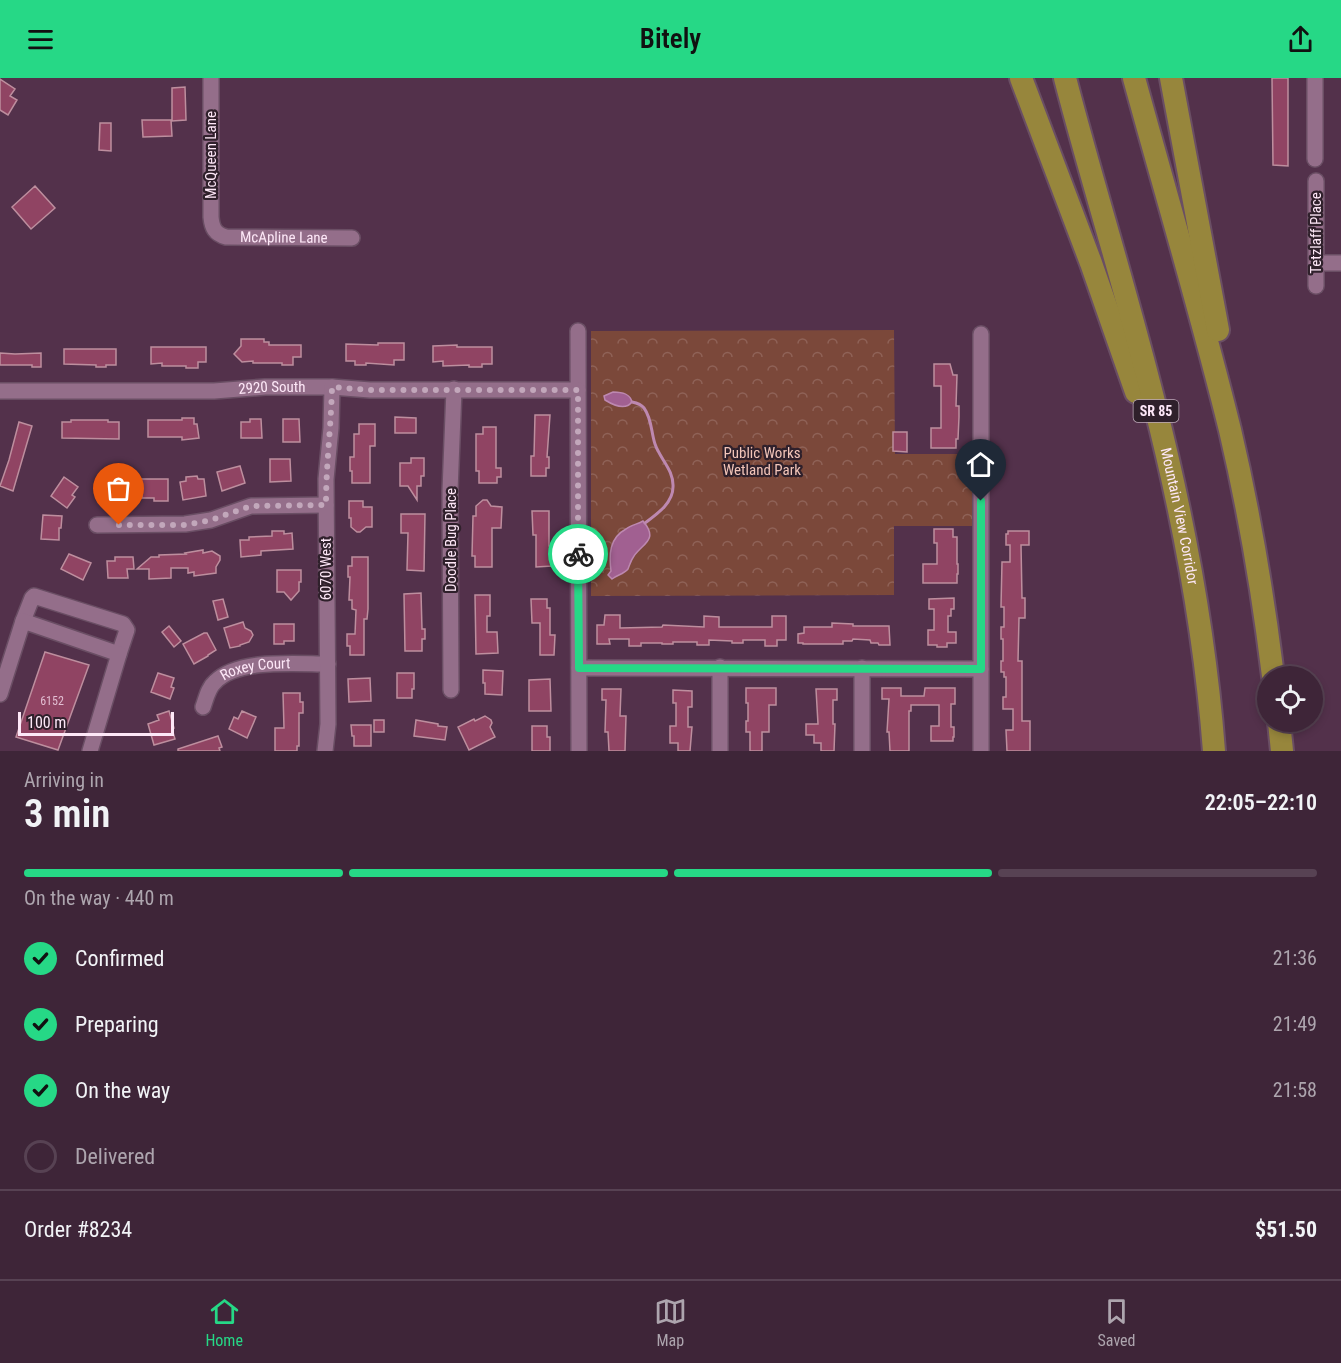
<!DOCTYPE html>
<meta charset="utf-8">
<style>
:root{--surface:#3e2538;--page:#452d40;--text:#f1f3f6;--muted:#ada5ae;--line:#574253;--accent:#26d886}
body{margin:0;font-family:"Roboto Condensed",sans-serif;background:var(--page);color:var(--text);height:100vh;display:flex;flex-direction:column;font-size:22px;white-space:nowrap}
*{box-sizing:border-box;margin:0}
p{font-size:20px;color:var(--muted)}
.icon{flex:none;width:33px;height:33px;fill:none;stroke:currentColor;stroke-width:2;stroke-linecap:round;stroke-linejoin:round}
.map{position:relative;height:673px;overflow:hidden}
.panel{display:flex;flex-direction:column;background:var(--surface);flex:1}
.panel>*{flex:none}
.fabs{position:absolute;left:1257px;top:588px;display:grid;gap:12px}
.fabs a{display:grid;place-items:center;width:66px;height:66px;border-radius:50%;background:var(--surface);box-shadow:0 3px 9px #0003,0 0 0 2px var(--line);font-size:30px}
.scale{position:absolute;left:18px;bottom:15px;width:156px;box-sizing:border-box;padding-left:6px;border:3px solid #fde7f7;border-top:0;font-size:16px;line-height:21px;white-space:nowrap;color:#fde7f7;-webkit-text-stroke:4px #2f202b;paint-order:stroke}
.pin{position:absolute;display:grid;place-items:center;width:51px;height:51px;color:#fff;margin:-62px -26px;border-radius:50% 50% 50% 0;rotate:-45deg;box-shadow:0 0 6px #0007}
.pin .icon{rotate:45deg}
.courier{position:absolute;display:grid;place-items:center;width:60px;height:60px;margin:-30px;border:4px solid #26d886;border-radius:50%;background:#fff;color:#222;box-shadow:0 2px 8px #0007}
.headline em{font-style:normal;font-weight:600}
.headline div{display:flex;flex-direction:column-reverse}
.headline{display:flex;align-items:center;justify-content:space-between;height:102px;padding:0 24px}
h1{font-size:39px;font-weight:600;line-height:45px}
.bar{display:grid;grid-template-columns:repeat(4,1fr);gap:9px 6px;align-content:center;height:72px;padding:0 24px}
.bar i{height:8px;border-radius:4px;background:var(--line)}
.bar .selected{background:var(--accent)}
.bar p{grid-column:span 4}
.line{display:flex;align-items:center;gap:15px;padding:0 24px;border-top:2px solid var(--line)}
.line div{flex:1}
ol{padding:0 24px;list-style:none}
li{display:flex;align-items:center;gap:18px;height:66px}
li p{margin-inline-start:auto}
li .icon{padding:6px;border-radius:50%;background:var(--accent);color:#111;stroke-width:4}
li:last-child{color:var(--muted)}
li i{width:33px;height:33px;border:3px solid var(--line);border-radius:50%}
header{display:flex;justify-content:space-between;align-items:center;height:78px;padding:0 24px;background:var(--accent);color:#111;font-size:27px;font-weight:600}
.menu{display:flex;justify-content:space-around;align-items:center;height:84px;border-top:2px solid var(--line);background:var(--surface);font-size:16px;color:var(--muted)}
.menu a{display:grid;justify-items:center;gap:3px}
.menu .selected{color:var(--accent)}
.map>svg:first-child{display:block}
</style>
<header><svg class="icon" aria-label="menu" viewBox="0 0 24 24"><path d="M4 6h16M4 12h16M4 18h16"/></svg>Bitely<svg class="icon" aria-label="share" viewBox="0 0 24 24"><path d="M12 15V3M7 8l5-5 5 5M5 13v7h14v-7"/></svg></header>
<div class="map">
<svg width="1341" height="673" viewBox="0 0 1341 673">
<defs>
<pattern id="park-crowns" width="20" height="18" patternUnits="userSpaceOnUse" patternTransform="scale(1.5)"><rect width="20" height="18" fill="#7b483a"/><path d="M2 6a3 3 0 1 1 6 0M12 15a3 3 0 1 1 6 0" fill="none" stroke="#8f6257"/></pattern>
</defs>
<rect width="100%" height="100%" fill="#53314b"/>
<path fill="url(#park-crowns)" d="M894 252 895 376H974V448H894V517L591 518V253Z"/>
<path fill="#a16091" stroke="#bd88b0" stroke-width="1.5" d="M613 314C621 314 630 315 632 324 625 333 613 327 605 322L604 318Z
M643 443C659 462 643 465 634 478 631 482 630 486 628 491 624 496 617 497 612 501L608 497 611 493C609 477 609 460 626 451 631 447 638 446 643 443Z"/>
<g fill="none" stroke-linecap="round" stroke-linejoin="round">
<path stroke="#bd88b0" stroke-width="3" d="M632 324C637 325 641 326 644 330 652 341 651 354 655 366 660 381 674 392 673 409 673 425 657 436 645 445"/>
</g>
<path fill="#904463" stroke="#bd8e9e" stroke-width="1.5" d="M1272 0H1288V88L1273 87Z
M0 1 15 11 10 18 17 22 8 37 0 32Z
M185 9 186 42 172 43V10Z
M142 42H171L172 58 143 59Z
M100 45H111V73L99 72Z
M35 108 55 130 31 151 12 129Z
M241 261H264V264H269V267H301V279H293V287H282V285H253V283L242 284 234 276 241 268Z
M378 265H404V282H394V287L366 285V287H355V283H346V266L378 267Z
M457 267V269H492V286H482V289H469V287L443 288V283L433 284V268Z
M151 269H206V284H198V290H186V288H162V285L151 286Z
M64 271H116V287H106V289H96V287L64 286Z
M0 275 15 276 41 275V289H32V287H0Z
M934 286H950L953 297H957L956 328H959V339L958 361H956V370H931V350H941V308H934Z
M535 337H550L547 379H549V390H546V398H531V378H534Z
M395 339 416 340V355H395Z
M182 340H194V346H197L199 360 182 362V359H148V342H182Z
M250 341H261L262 360H241V344H250Z
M283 341H299L300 364H283Z
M71 342H108V344H119V361L62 360V344H71Z
M19 344 32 348 13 413 0 408 9 382Z
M359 346H375V368H370V405H352V393H350V379H354V356H359Z
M483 349H496V390H501V399H497V405H479V393H476V356H483Z
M893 354H907V374L893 373Z
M411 380H424V398H421V408H417V422L408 408H400V385H411Z
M270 381H290L291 403 270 404Z
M240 388 245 405 222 413 217 394Z
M107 396H127V401H168V423H154V420H142V415H116V412H107Z
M197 398 198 401H204L206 418 183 422 180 404 186 403V399Z
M64 399 78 409 72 417 75 419 67 430 51 418Z
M483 422H487L491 428 502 429 501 450H492V489H475V478H472L473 438H476V428Z
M349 423H363V429H372V449H366L360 454H357L351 449V440H349Z
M532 433H549V468H552V488L536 489V457H533Z
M401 436H425L424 493 407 492 408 455H401Z
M43 437 62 438 61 450H59V462L41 461Z
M934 451H953V459H957V486H958V496H957V505H923V486H937V465H934Z
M272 453H284V456L292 455 293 471 261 473V477L241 479 240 462H249V459L272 458Z
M1008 453H1029V467H1021L1022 520H1025V540H1019L1018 583H1022V643H1030V673H1007L1006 652H1013V631H1003V619H1006V599H1004V594H1001V583H1003V561H1001V549H1004V529H1001L1002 484H1010V467H1006V456H1008Z
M203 472V475L212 473 220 478V482L216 489V495L194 498V494L188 495V490H171V500L149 501V491H137L151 479H159V477L186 476 185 475Z
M69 476 91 485 83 502 61 491Z
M115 479H133L134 491H127L128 500H108L107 483H115Z
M352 479H368V531L367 541H364V577H350V568H347V556H355L356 532 352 531V522H349L350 499H348V488H352Z
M277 492H301V504H299V513L291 522 284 514H277Z
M421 515 422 551H425V561H422V573H405L404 516Z
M475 517H490V538H487V554H497L498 575 476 576Z
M954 520V531H951V538H948V554H956V565H947V569H937V567H928V552H934V531H929V521Z
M223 521 228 539 218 542 213 523Z
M531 521H547V530H550V557H555L554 577H540V545H532Z
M605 537H620V550L662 549 663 547 704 549V538L719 539V549H772V538H786V562H777V568H765V562H743V565H732V563L709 562V567H697V564H673V566H662V565H641V568H629V561H609L610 566H597V547H604Z
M243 544 245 550 251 553 253 557 249 564 240 567V568L230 570 224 550Z
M832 545 853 546V548H889L890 567H879L878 565H871L870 562 853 561 852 563H843V566H803V565H798V556L804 555V549H832Z
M274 546H294V563H284V566H274Z
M169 548 181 563 174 569 162 554Z
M204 555H207L216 572 208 577V578L194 586 183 566Z
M45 574 89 587 58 672 16 659Z
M483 592 503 593 502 617 485 616V605H483Z
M158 595 174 600 171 609 174 610 170 621 151 614Z
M397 595H414V611H412V620H397Z
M370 600 371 623 349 624 348 601Z
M550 601 551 633H529V602Z
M746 610H776V627H769V654H762V673H750V654H746V643H748V625H746Z
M882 610H901V618H924L925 610H955V626H951V649H954V659H953V663H931V648H939V627H911V633H909V673H890L889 654H887L889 621H882Z
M602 611H621L620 638H626L625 673H609L608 654H605L606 622H602Z
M816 611H837V622H833V646H835L834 673H821V665H814V657H806V646H818Z
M673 612 692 613V629H688V649H692L690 673H678V665H670V648H676V625H673Z
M283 615H300V624H303V635H299V668H297V673H275V650H284Z
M169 633 174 650 172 651 175 661 154 667 148 646 159 642 157 637Z
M242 633 256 639 247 660 229 651 234 639 238 641Z
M485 638 491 642 492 645 490 649 495 659 469 672 458 649 474 641 475 643Z
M374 642H384V654H374Z
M416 642 438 646V648L447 649 445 662 414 658Z
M351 647H371V668H354V658H352Z
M532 648H547V659H550V673H532Z
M218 658 222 669 219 670 220 673H178V671Z"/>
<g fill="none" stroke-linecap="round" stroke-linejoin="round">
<defs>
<g id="minor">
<path id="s1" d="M211 0V139C212 150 215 156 226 159L352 160"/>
<path d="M1315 0V81"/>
<path d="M1316 103V208"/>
<path d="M1316 185H1341"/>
<path d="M578 253 579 673"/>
<path id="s2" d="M0 313H214L265 309H332L370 312H578"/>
<path d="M97 447 185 446 211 442 251 428 326 427"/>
<path d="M23 543 32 520 34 518 123 546 127 552 119 576"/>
<path d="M720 589V673"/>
<path d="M579 590 981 591"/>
<path d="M451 612 450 413 454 311"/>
<path d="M0 616 23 543 119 576 90 673"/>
<path id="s3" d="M203 629C206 621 208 610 215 604 238 580 297 586 328 586"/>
<path d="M325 673 328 646 326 401 331 350 332 309"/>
<path d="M862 673V590"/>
<path d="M981 673V256"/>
</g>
<g id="highway">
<path d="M1021 0 1091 185 1136 314"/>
<path id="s4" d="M1065 0C1093 108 1127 215 1154 324 1183 438 1205 555 1214 673"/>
<path d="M1134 0C1166 117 1201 234 1230 352 1249 433 1263 516 1273 598"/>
<path d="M1171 0 1218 252"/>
<path d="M1279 644 1282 673"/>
</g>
</defs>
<use href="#minor" stroke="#6a4e64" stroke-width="18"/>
<use href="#highway" stroke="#6a4e64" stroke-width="26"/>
<use href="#minor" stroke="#946e8a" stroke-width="15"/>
<use href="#highway" stroke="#97863c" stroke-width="22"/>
</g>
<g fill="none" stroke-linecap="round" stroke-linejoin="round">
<path stroke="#c2a7bb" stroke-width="6" stroke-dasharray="0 10.8" d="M119 447H185L211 442 251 428 326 427C326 387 331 349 332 309L370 312H578V476"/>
<path stroke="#26d886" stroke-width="8" d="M578 476 579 590 981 591V423"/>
</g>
<g text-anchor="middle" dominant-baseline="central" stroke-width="4.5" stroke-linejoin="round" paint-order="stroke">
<g font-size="12" fill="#e2bed2">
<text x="52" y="623">6152</text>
</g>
<rect fill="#2f202b" stroke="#bfabba" stroke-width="1.5" x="1133.5" y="322" width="45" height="22" rx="4.5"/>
<g font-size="14" font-weight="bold" fill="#fde7f7">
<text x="1156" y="333">SR 85</text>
</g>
<g font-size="15" fill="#fde7f7" stroke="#2f202b">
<text transform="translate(211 77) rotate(-90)">McQueen Lane</text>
<text transform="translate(1316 155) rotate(-90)">Tetzlaff Place</text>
<text stroke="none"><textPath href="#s1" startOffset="224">McApline Lane</textPath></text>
<text stroke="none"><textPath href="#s2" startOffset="272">2920 South</textPath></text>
<text stroke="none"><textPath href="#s4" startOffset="453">Mountain View Corridor</textPath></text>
<text transform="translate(451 462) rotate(-90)">Doodle Bug Place</text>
<text transform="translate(326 491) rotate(-90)">6070 West</text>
<text stroke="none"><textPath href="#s3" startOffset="72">Roxey Court</textPath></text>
</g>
<g font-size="15" fill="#f3c5b9" stroke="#2f202b">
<text x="762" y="375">Public Works<tspan x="762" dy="17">Wetland Park</tspan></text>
</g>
</g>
</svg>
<div class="fabs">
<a><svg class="icon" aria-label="locate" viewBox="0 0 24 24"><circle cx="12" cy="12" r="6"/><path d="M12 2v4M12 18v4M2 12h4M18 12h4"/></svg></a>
</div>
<div class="scale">100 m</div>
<div class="pin" style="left:119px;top:447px;background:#ea580c"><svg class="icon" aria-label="bag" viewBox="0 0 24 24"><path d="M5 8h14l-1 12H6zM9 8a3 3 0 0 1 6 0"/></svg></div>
<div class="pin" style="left:981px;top:423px;background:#1f2937"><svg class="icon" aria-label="home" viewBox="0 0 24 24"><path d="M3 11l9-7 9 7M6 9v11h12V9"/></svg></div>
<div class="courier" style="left:578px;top:476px"><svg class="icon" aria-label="bike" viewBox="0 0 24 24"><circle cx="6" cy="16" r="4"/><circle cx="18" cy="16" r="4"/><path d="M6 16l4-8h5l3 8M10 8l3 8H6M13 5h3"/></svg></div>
</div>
<section class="panel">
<div class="headline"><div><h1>3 min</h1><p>Arriving in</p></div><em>22:05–22:10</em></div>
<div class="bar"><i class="selected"></i><i class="selected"></i><i class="selected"></i><i></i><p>On the way · 440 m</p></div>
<ol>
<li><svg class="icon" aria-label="check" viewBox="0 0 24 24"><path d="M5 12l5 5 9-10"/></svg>Confirmed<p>21:36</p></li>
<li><svg class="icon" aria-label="check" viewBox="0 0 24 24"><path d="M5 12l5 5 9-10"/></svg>Preparing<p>21:49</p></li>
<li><svg class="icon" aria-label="check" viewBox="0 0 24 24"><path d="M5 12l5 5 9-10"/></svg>On the way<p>21:58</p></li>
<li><i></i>Delivered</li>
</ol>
<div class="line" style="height:78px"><div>Order #8234</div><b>$51.50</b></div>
</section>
<nav class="menu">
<a class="selected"><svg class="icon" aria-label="home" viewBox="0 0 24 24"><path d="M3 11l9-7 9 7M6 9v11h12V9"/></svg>Home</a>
<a><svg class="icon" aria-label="map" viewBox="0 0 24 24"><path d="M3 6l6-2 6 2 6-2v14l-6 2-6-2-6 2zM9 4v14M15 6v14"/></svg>Map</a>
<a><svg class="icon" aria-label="saved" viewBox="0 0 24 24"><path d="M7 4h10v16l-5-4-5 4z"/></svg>Saved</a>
</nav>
